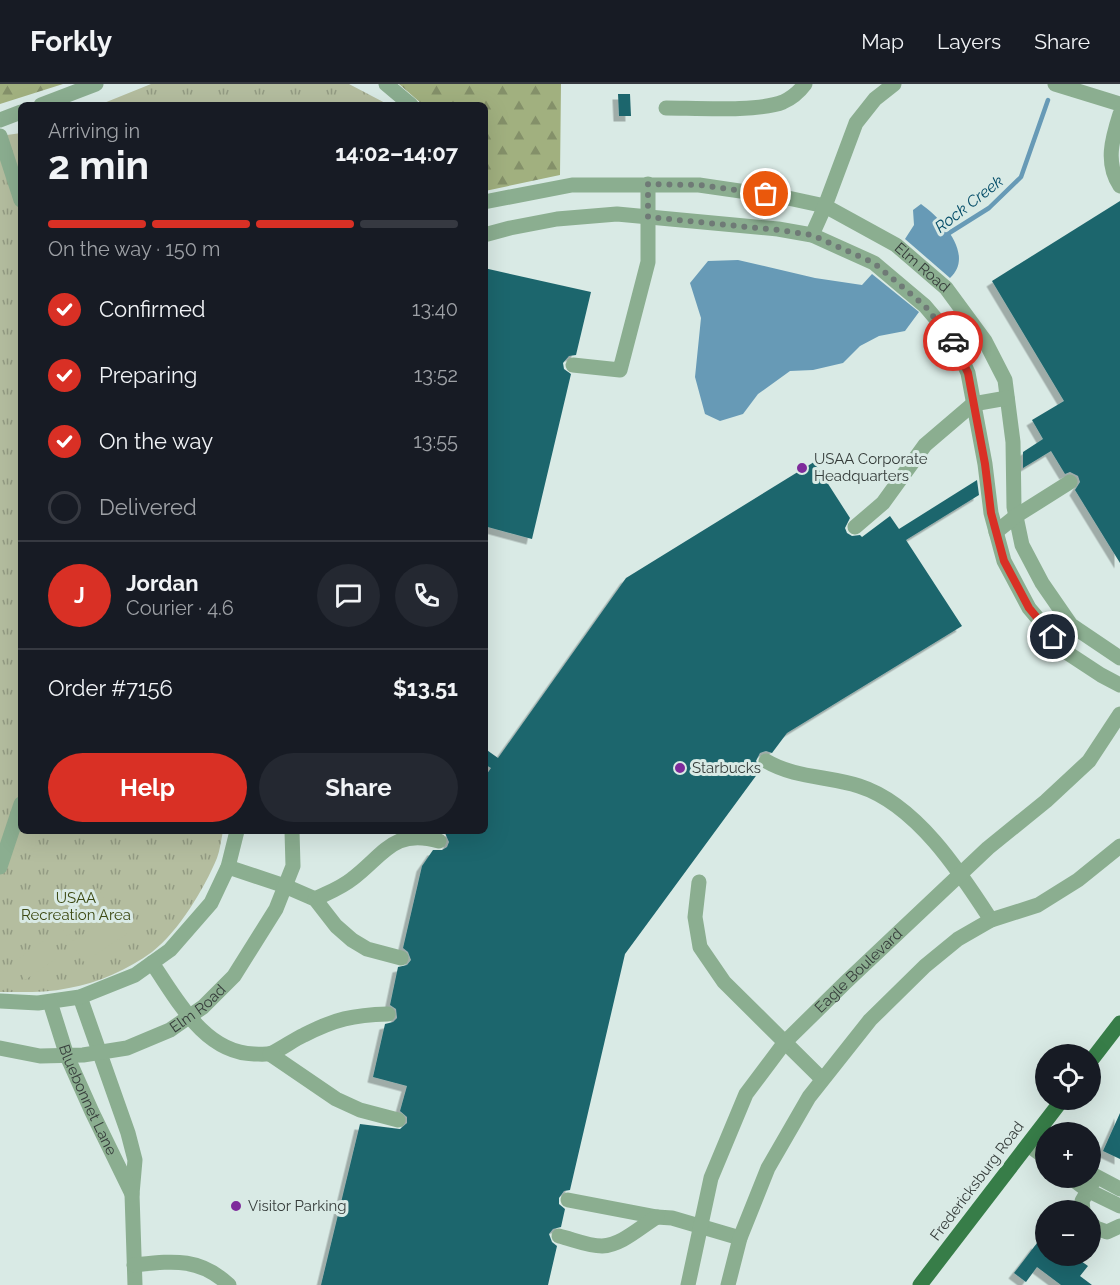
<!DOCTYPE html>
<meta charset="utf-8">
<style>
:root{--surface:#171b24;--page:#242831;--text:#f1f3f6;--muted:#9ea1a6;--line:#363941;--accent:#d93025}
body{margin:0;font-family:Raleway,sans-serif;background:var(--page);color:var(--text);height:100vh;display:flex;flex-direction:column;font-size:22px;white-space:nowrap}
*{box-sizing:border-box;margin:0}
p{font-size:20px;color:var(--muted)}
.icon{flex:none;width:33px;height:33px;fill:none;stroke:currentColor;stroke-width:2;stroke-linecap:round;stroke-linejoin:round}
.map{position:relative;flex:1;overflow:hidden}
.side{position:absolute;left:18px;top:18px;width:470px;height:732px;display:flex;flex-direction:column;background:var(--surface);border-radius:9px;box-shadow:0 6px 24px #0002}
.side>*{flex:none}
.buttons{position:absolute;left:1035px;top:960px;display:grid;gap:12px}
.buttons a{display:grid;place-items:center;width:66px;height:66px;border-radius:50%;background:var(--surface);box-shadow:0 6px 24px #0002;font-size:30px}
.pin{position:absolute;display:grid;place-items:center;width:51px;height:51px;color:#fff;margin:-26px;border:3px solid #fff;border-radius:50%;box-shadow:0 2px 6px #0007}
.courier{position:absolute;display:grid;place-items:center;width:60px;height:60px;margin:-30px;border:4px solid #d93025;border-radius:50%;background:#fff;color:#222;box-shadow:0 2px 8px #0007}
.summary em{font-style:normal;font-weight:700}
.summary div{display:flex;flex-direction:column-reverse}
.summary{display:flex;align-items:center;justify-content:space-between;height:102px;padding:0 30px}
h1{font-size:39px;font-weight:700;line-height:45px}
.bar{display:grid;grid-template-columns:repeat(4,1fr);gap:9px 6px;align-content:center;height:72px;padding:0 30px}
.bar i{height:8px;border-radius:4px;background:var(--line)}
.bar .on{background:var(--accent)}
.bar p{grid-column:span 4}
.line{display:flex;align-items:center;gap:15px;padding:0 30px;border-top:2px solid var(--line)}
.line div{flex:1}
.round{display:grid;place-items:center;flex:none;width:63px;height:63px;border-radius:32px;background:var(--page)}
ol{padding:0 30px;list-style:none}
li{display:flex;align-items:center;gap:18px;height:66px}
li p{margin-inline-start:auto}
li .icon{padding:6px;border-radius:50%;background:var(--accent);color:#fff;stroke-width:4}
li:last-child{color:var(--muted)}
li i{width:33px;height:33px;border:3px solid var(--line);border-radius:50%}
.cta{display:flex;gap:12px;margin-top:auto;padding:12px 30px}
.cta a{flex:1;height:69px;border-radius:36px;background:var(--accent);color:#fff;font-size:24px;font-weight:700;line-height:69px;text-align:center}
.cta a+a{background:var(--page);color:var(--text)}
header{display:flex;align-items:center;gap:36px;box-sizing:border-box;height:84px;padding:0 30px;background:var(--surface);border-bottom:2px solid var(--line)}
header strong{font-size:28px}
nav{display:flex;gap:33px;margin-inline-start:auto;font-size:21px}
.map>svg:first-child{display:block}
</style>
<header>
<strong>Forkly</strong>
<nav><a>Map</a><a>Layers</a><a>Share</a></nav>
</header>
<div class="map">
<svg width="1120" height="1201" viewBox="0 0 1120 1201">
<defs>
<pattern id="grass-tufts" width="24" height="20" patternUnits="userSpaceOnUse" patternTransform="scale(1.5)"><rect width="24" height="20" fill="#b4bd9f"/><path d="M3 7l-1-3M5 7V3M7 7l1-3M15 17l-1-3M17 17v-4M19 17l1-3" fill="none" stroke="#939b83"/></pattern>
<pattern id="forest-firs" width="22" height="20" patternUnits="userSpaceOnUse" patternTransform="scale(1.5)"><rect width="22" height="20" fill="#a1b07f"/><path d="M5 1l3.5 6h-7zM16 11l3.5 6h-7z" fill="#849069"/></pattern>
<filter id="shadow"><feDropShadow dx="-5.5" dy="5.5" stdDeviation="0" flood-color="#0004"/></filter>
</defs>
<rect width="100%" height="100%" fill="#d9eae5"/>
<path fill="url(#grass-tufts)" d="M151 0H349L389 21H99Z
M21 49V747H223C221 756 220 766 217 774 204 805 179 847 152 868 129 885 98 899 69 904 46 909 23 908 0 908V52Z"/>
<path fill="url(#forest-firs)" d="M0 0H63L0 20Z
M399 0H561L560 91 485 107 484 21H423Z"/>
<path fill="#b4bd9f" d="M98 804 110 824 67 852 55 832Z
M114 831 127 850 84 878 71 858Z
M47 855 59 873 25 896 13 878Z"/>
<path fill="#679ab6" d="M921 120C942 135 975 171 950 194L905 155 914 141 913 126Z
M738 176 815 194 862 201 872 190 919 228 905 247 879 252 860 262 843 279 813 286 790 287 758 310 743 330 720 337 705 330 695 293 701 234 690 199 708 177Z"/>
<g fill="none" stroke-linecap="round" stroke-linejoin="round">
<path stroke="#679ab6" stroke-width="4.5" d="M946 151 989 124 1021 93 1048 16"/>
</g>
<path fill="#1f666d" filter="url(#shadow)" d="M618 10H630L631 32H619Z
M1120 117V479L1075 406 1080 398 1078 392 1070 388 1065 390 1051 367 1023 384V368L1043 355 1032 336 1064 317 992 197Z
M484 184 591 208 576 271 569 272 563 279 564 285 571 290 532 455 484 442Z
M814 378 850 434 845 444 847 449 852 452 860 451 862 453 890 432 899 445 977 396 979 411 906 456 962 542 787 649 772 669 766 667 760 669 756 677 761 685 625 870 570 1106 564 1107 559 1114V1120L565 1125 561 1143 553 1145 549 1150 552 1158 557 1162 548 1201H321L360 1040 400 1045 407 1039V1033L400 1027 407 1002 373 993 385 940 393 938 397 934 396 925 390 921 398 883 407 881 411 876 408 868 403 864 422 782 433 766H442L447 763 449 758 445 749 446 747H484V694L491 684 484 680V664L498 674 626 494Z
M1120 1029V1075L1103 1067Z
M1037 1159 1046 1165V1172H1074L1088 1182 1080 1192 1092 1201H1061L1037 1183 1026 1198 1014 1189Z"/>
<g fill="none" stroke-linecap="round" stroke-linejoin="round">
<g stroke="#8bae90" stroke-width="15">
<path d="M386 0 411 21"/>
<path d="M1055 0 1120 20"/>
<path d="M41 21 96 0"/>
<path d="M666 24C695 24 759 28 783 18 792 14 799 8 805 0"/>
<path d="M1120 30C1112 55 1105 79 1120 102"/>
<path d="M0 36 21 28"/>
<path d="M0 52 21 116"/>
<path id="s1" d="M484 118 572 101H699L788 114 825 122 896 161 946 204 985 257 1005 296 1013 358 1014 423 1022 461 1042 499 1071 541 1120 574"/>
<path d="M484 151 510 144 557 135 617 130 778 145 812 151 874 179 925 222 953 255 968 289 985 380 991 429 1004 477 1029 524 1066 568 1101 591 1120 601"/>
<path d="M812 151 825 122 856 39 875 15 894 0"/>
<path d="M573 281 620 286 648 178V100"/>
<path d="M855 443 883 419 925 361 973 320 1007 314"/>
<path d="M996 448 1016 432 1070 398"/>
<path d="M766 677C795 694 828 692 859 702 916 720 960 788 991 836"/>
<path d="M0 783 21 720"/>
<path d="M228 783 285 802 315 815 336 842 352 856 367 865 401 874"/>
<path d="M699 798 695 833 700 863 724 898 822 995"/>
<path d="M315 815C327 809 341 804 352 795 384 771 393 744 439 757"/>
<path d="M152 879C177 915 204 969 254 970 260 970 267 971 272 969 283 964 293 956 304 951 335 935 353 931 388 930"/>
<path d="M80 913 128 1049 135 1076 132 1110 135 1201"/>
<path d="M0 917 38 919 80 913 135 891 170 866 211 819 228 783 237 747"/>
<path id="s2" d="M50 918 67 972 92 1028 132 1110"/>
<path id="s3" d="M0 964 40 972 83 971 127 964 170 946 203 923 234 892 276 825 293 782 292 747"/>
<path d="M270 970 336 1015 360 1026 398 1036"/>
<path d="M1028 1061 1046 1074"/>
<path d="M1090 1089 1120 1105"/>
<path d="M1071 1094 1087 1106 1120 1122"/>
<path d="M568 1116 657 1133 672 1134 740 1154"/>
<path d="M1083 1126 1082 1117 1096 1093"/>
<path d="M1090 1138 1096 1144 1107 1148 1120 1142"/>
<path d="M559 1152C572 1155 588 1162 602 1162 622 1161 640 1143 657 1133"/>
<path d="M134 1181C173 1177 199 1173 229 1201"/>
<path id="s4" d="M688 1201 711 1094 746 1010 785 958 846 898 988 764 1046 717 1089 677 1120 630"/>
<path d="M728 1201 740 1154 768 1084 809 1013 870 936 925 882 958 855 991 836 1038 821 1078 796 1120 762"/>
</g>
<path stroke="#377d48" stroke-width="15" d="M1090 978 1120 939
M920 1201 1062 1016"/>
</g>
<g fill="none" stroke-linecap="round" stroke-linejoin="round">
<path stroke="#6f7a76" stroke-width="6" stroke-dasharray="0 10.8" d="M766 110 699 101 648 100V133L778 146 812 151 874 179 925 222 953 257"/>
<path stroke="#d93025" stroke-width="8" d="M953 257 968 289 985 380 991 429 1004 477 1029 524 1053 553"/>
</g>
<g fill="#7e2b9b" stroke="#d9eae5" stroke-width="2">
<circle cx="802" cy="384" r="6"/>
<circle cx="680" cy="684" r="6"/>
<circle cx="236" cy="1122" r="6"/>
</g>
<g text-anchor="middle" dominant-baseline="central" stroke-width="6" stroke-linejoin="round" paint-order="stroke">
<g font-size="15" fill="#363d3b" stroke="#d9eae5">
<text stroke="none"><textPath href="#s1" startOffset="460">Elm Road</textPath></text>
<text stroke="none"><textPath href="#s4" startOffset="368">Eagle Boulevard</textPath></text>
<text stroke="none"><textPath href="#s3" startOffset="210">Elm Road</textPath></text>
<text stroke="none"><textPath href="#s2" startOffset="105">Bluebonnet Lane</textPath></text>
<text transform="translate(977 1097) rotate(-53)">Fredericksburg Road</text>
</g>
<g font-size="15" fill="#363d3b" stroke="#d9eae5" text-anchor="start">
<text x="814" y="375">USAA Corporate<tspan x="814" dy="17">Headquarters</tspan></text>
<text x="692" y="684">Starbucks</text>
<text x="248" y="1122">Visitor Parking</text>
</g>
<g font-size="15" fill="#3c4912" stroke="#d9eae5">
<text x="76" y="814">USAA<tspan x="76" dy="17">Recreation Area</tspan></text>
</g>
<g font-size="16" font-style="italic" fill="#004a66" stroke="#d9eae5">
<text transform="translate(969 120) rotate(-38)">Rock Creek</text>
</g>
</g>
</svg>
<div class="buttons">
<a><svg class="icon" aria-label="locate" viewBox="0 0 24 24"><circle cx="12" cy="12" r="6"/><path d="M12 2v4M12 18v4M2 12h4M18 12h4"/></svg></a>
<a>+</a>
<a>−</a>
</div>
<div class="pin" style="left:766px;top:110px;background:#ea580c"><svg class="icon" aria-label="bag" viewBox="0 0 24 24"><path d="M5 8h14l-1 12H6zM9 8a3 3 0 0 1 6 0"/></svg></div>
<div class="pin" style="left:1053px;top:553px;background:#1f2937"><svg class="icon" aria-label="home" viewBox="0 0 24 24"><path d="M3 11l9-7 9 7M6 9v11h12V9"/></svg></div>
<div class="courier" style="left:953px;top:257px"><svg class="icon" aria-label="car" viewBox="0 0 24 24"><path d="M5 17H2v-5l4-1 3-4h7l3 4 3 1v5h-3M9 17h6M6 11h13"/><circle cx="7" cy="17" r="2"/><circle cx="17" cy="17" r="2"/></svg></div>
<section class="side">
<div class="summary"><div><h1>2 min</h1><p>Arriving in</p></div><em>14:02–14:07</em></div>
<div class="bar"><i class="on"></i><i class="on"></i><i class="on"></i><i></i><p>On the way · 150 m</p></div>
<ol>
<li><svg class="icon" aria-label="check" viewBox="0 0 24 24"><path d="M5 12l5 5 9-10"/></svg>Confirmed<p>13:40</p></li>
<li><svg class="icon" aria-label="check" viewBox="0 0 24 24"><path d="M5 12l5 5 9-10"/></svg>Preparing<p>13:52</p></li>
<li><svg class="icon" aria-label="check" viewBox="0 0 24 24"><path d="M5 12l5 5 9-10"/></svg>On the way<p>13:55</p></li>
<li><i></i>Delivered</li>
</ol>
<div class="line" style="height:108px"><b class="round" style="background:var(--accent);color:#fff">J</b><div><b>Jordan</b><p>Courier · 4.6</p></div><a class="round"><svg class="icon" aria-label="chat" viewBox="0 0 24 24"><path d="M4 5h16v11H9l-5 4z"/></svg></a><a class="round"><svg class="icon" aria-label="phone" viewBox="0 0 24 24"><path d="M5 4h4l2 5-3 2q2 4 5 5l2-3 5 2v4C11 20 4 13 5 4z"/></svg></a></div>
<div class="line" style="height:78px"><div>Order #7156</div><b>$13.51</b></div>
<div class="cta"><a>Help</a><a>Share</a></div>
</section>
</div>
